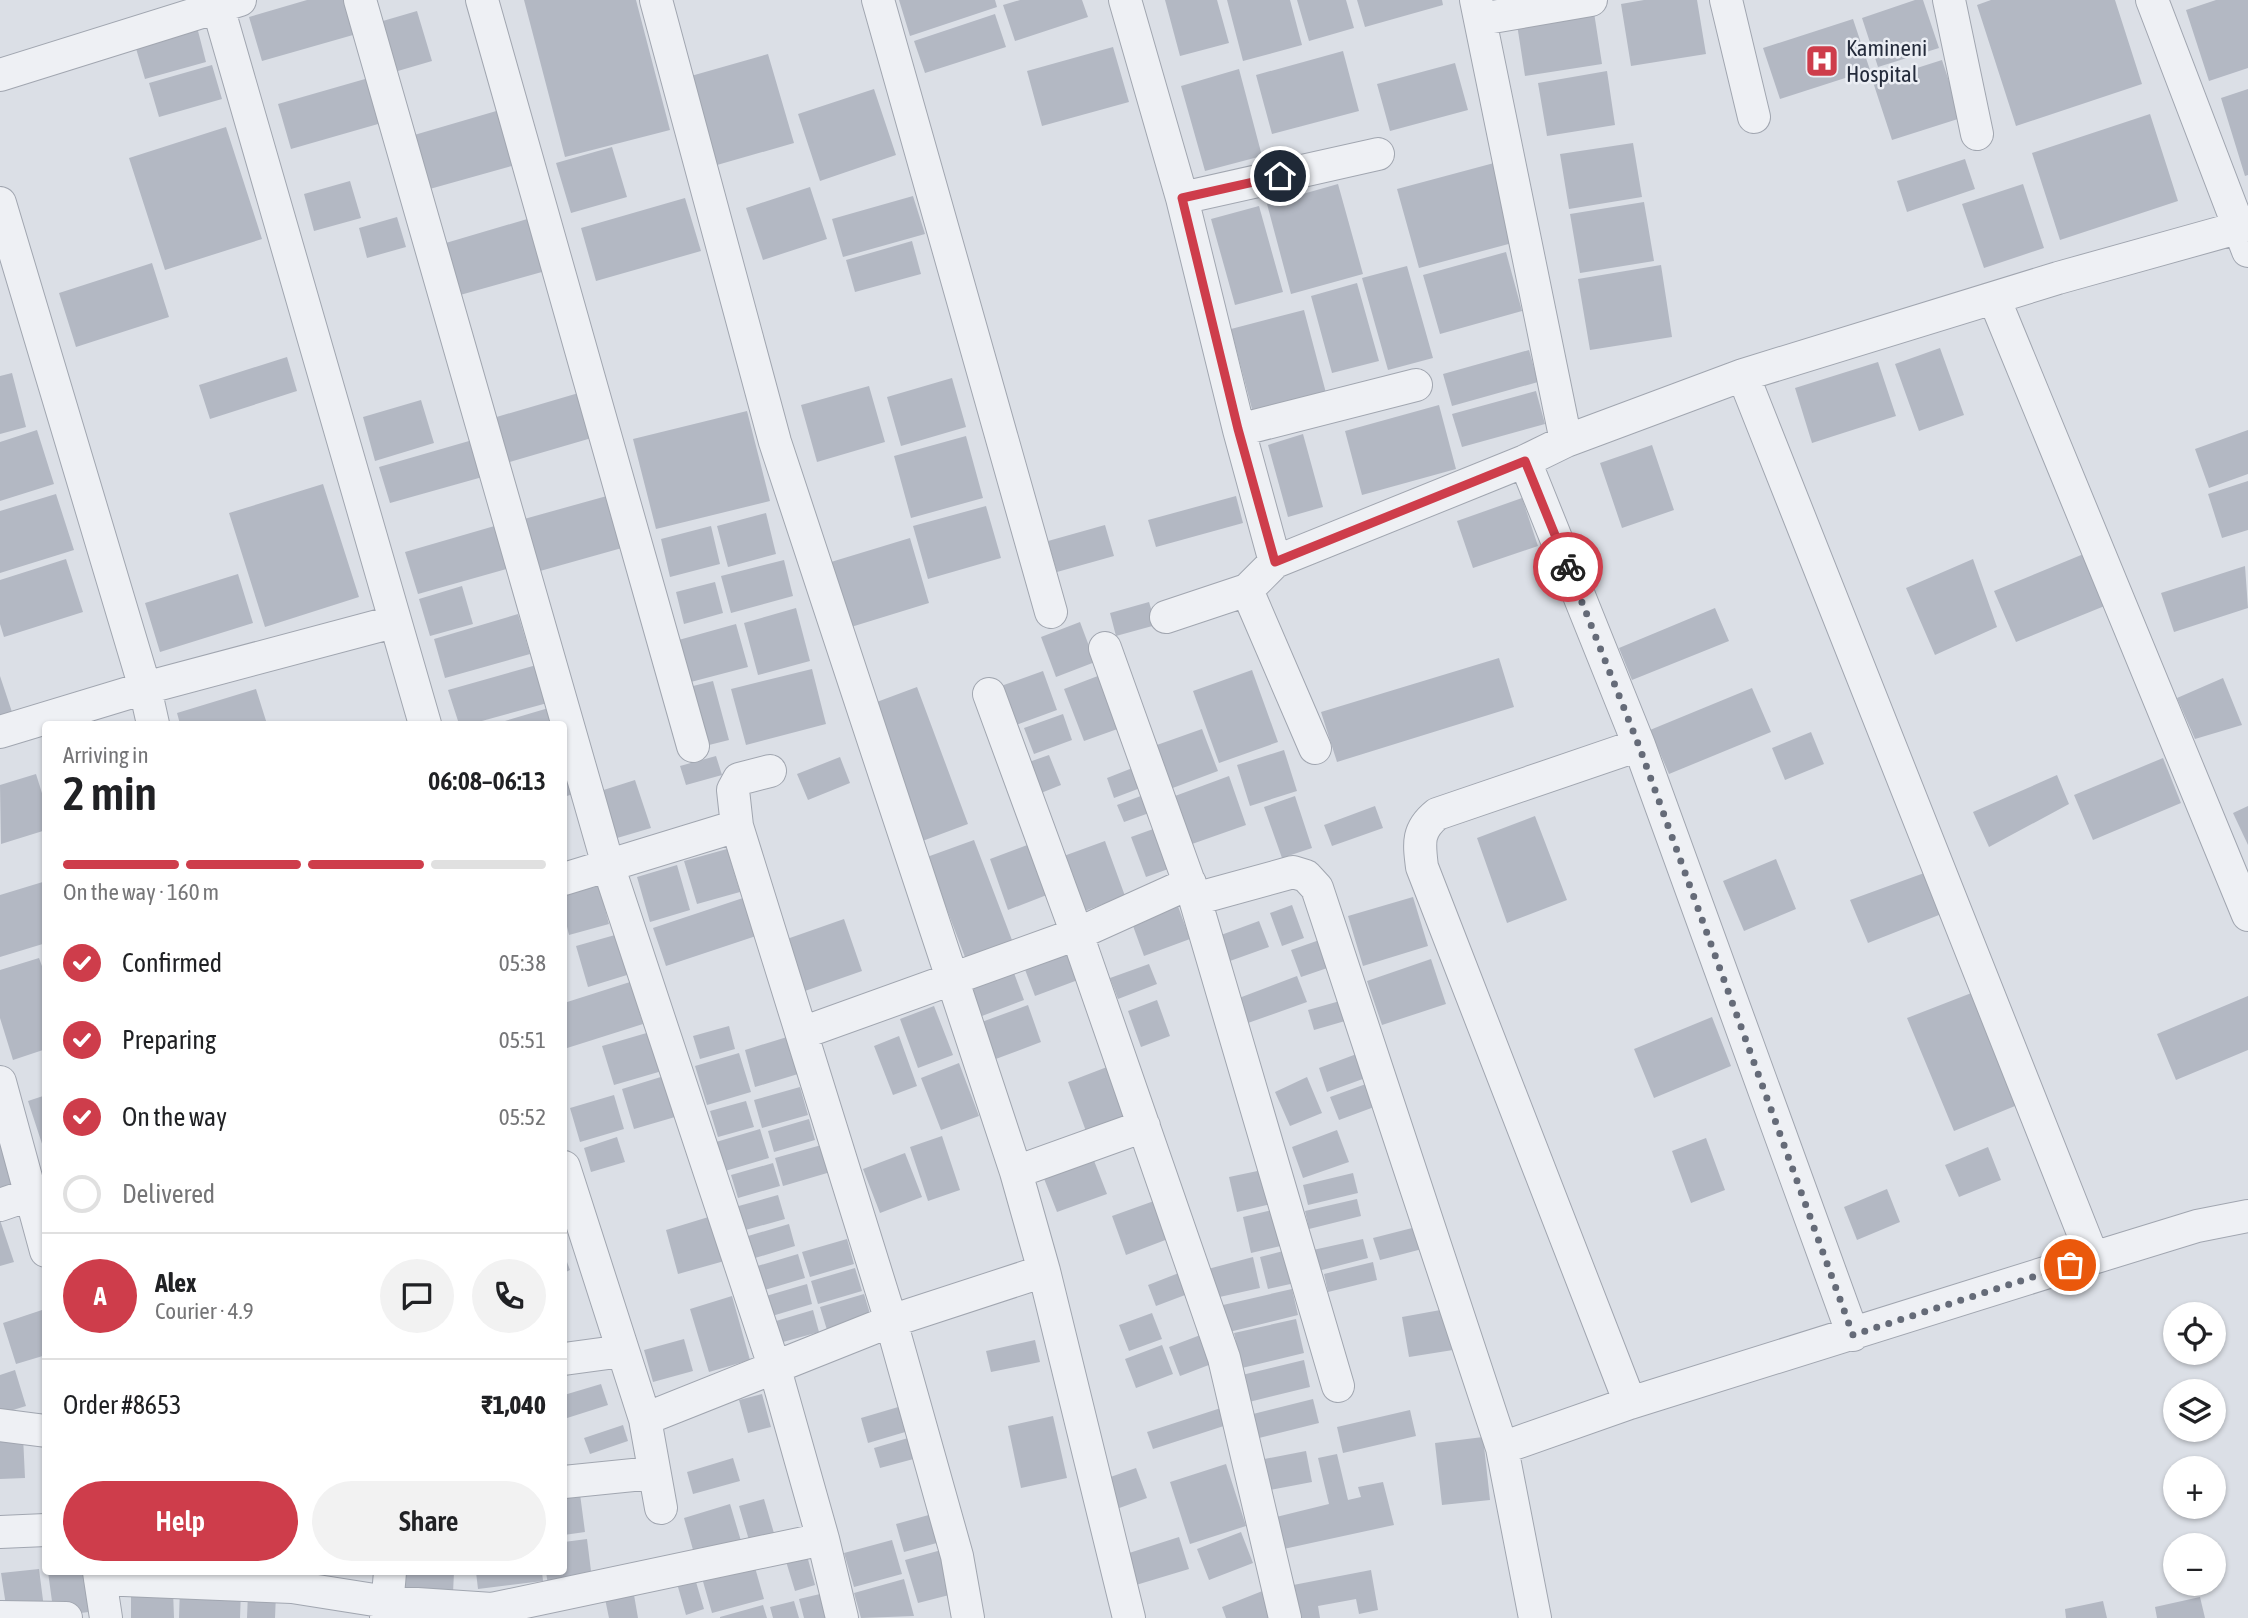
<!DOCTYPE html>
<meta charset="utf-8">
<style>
:root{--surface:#fff;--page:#f2f2f2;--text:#202124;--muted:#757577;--line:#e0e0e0;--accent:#ce3d4b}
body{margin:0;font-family:"Asap Condensed",sans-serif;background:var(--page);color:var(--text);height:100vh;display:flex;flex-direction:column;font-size:26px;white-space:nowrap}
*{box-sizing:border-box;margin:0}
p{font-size:23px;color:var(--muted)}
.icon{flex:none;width:38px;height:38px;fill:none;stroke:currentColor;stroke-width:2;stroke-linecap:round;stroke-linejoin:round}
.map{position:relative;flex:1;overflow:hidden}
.panel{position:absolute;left:42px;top:721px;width:525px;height:854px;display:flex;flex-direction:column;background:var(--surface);border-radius:7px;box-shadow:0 2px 5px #0004}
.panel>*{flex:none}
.controls{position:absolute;left:2163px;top:1302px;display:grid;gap:14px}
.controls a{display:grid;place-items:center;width:63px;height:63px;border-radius:50%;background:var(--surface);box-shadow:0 2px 5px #0004;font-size:35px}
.pin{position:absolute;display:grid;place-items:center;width:60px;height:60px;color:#fff;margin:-30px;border:4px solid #fff;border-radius:50%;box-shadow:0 2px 7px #0007}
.courier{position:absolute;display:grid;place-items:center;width:70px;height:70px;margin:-35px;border:5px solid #ce3d4b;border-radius:50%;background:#fff;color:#222;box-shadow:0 2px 9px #0007}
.summary em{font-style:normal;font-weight:600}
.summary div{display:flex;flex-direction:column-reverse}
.summary{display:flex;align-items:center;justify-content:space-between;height:119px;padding:0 21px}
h1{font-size:46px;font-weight:600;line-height:52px}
.bar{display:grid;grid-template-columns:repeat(4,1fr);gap:10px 7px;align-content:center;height:84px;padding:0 21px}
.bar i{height:9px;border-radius:5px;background:var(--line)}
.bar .selected{background:var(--accent)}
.bar p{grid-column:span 4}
.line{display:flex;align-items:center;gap:18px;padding:0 21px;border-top:2px solid var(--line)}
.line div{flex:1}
.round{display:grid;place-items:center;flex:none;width:74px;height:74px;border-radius:37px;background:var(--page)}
ol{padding:0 21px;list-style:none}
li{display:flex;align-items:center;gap:21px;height:77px}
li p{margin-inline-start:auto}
li .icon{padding:7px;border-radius:50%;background:var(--accent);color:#fff;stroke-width:4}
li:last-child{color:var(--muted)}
li i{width:38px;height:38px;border:4px solid var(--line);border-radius:50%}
.action{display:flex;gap:14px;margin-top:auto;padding:14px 21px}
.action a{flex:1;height:80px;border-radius:42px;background:var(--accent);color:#fff;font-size:28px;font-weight:600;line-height:80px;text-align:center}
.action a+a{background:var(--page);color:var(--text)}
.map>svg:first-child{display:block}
</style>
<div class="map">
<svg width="2248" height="1618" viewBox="0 0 2248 1618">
<rect width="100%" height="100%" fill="#dbdfe6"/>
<path fill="#b3b8c3" d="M307 0H351L360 33 262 61 249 17Z
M524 0H636L670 130 565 157Z
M899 0H995L997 7 910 36Z
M1020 0H1082L1088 17 1015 41 1003 5Z
M1165 0H1217L1229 43 1180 56Z
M1227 0H1290L1302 45 1243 61Z
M1297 0H1346L1354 28 1309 41Z
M1357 0H1442L1443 5 1365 27Z
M1644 0H1697L1706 54 1631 66 1621 4Z
M1915 0H1923L1939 48 1878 67 1862 18Z
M1991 0H2115L2142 84 2016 126 1977 5Z
M2216 0H2248V68L2209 81 2186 10Z
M1593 6 1602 64 1525 76 1516 18Z
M417 11 432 61 391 73 376 23Z
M995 14 1006 47 925 73 914 41Z
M1853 19 1870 70 1780 99 1763 48Z
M197 27 206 62 145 79 135 45Z
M1113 47 1129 102 1042 126 1027 71Z
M1343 51 1359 111 1272 134 1256 75Z
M768 54 794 143 717 165 691 76Z
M1942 60 1961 118 1892 140 1873 82Z
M1455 63 1468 110 1390 131 1377 84Z
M212 65 222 99 159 117 149 83Z
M1239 69 1262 156 1205 171 1181 86Z
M1607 71 1615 125 1547 136 1538 83Z
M372 77 385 122 291 149 278 104Z
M874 89 896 155 820 181 798 114Z
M2248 89V175L2245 176 2221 98Z
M510 107 526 162 419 192 404 138Z
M2150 114 2178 201 2060 240 2032 153Z
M226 127 262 239 165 270 129 158Z
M1633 143 1642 197 1569 209 1560 154Z
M612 147 627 197 571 213 556 163Z
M1965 159 1975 189 1907 212 1897 181Z
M1494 163 1516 242 1419 268 1397 189Z
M350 181 361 218 314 231 304 194Z
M1338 184 1363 274 1291 294 1267 204Z
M2023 184 2044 248 1984 268 1962 204Z
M810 187 827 239 763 260 746 208Z
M913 196 925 234 843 257 832 219Z
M685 198 701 251 596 281 581 228Z
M1644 202 1654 261 1580 273 1570 214Z
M1259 206 1283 292 1235 305 1211 219Z
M397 217 406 247 367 258 359 228Z
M534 217 549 270 453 297 439 245Z
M912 241 921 274 855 292 846 260Z
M1506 252 1522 311 1440 334 1423 275Z
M152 263 169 317 76 347 59 293Z
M1661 265 1672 337 1590 350 1578 279Z
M1407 266 1433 358 1388 370 1362 278Z
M1357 283 1379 361 1332 373 1311 296Z
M1304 310 1326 393 1253 413 1231 329Z
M1940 348 1964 415 1919 431 1895 364Z
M1529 350 1538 382 1452 406 1443 374Z
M287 357 297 391 210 419 199 385Z
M1878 362 1896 416 1812 443 1795 388Z
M12 373 26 427 0 434V376Z
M952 378 966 427 901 446 887 397Z
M869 386 885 442 817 462 801 405Z
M1536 391 1545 424 1462 447 1452 414Z
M582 392 595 437 496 466 483 421Z
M421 400 434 443 375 461 363 417Z
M1439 405 1456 469 1362 495 1345 431Z
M747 411 770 501 656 529 633 439Z
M37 430 54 484 0 501V442Z
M2248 430V474L2209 488 2195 449Z
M1303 434 1323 507 1288 517 1268 445Z
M966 436 983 498 911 518 894 456Z
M476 439 486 476 390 503 379 467Z
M1652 445 1674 510 1622 528 1600 463Z
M2248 481V530L2222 538 2208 494Z
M323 484 359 597 265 627 229 513Z
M56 494 74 550 0 573V511Z
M614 494 629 546 533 573 517 521Z
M1236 496 1243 523 1156 547 1148 520Z
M1522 498 1538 546 1473 568 1457 521Z
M986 506 1001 558 928 579 913 526Z
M766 513 776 554 728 567 717 526Z
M498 525 510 568 418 594 405 552Z
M1105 525 1114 556 1057 572 1048 541Z
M711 526 720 564 670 577 661 539Z
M910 538 929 603 851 627 831 562Z
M2086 553 2107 605 2016 642 1994 591Z
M66 559 83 612 4 637 0 624V580Z
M1973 559 1997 627 1935 655 1906 588Z
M784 560 793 596 731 613 721 576Z
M2245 566 2248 608 2174 632 2161 593Z
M238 574 253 623 160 652 145 603Z
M715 582 723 613 684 624 676 592Z
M462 586 473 624 430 636 419 599Z
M1149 602 1156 625 1116 636 1110 613Z
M796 608 810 661 758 675 744 623Z
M1715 608 1729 641 1632 680 1619 648Z
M518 614 530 654 445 678 434 639Z
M1080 622 1095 662 1056 677 1041 637Z
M736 624 748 667 687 683 675 641Z
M1499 658 1514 707 1337 762 1321 712Z
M540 664 551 702 471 724H459L448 690Z
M812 669 826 724 746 745 731 689Z
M1252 670 1278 742 1219 763 1193 691Z
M1043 671 1057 710 1016 725 1001 686Z
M1103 674 1123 727 1084 741 1064 689Z
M0 676 14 718 0 722Z
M2223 678 2242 725 2195 739 2177 698Z
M713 681 729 740 705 746 689 687Z
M917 687 968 824 917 843 866 706Z
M1752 688 1771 732 1669 774 1650 730Z
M256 689 267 724H180L177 713Z
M552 707 557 724H495Z
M1063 714 1072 740 1034 754 1024 728Z
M1202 729 1218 771 1170 789 1154 746Z
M1811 732 1824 764 1785 780 1772 748Z
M1284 750 1297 791 1250 806 1237 765Z
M1049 755 1061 785 1041 793 1029 762Z
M716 756 722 775 686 785 680 766Z
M840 757 850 783 808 800 797 774Z
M2163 758 2181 803 2093 840 2074 795Z
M564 765 573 794 564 797Z
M1135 767 1143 787 1114 798 1107 778Z
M36 774 46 806V830L1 844 0 785Z
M2057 775 2069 804 1989 847 1973 812Z
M1229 776 1246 825 1192 844 1175 796Z
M635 780 651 828 607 841 591 794Z
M1146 794 1152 812 1124 822 1117 805Z
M1295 796 1312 848 1282 858 1264 807Z
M1375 806 1383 828 1332 846 1324 825Z
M2248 806V845L2233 813Z
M1535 816 1567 900 1507 923 1477 838Z
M1156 828 1171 868 1146 877 1131 837Z
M974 840 1015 948 968 965 927 857Z
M1038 841 1057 891 1008 910 990 859Z
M1105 841 1125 896 1082 912 1061 857Z
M727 849 740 892 697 904 684 861Z
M1776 859 1796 909 1744 931 1723 881Z
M677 865 690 910 650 922 637 877Z
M1927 872 1944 913 1868 943 1850 900Z
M46 881V943L0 957V895Z
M599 886 609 924 569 935 564 914V895Z
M1413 897 1428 946 1363 966 1348 916Z
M743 898 756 936 666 966 653 928Z
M1175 898 1190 939 1144 956 1129 915Z
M1292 905 1304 938 1282 946 1270 913Z
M844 919 862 971 802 992 784 940Z
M1259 921 1269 947 1230 961 1221 935Z
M615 935 627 975 588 987 576 946Z
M1328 937 1339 964 1301 977 1291 950Z
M1073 940 1086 977 1035 996 1021 959Z
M39 958 46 977V1049L13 1060 0 1018V970Z
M1431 959 1446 1004 1382 1025 1367 981Z
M1149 964 1157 984 1118 999 1110 978Z
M1011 965 1024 1000 982 1016 969 981Z
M1297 976 1307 1002 1248 1023 1239 998Z
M630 982 643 1024 564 1049V1003Z
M1974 992 2015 1106 1954 1131 1907 1018Z
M2248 996V1050L2176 1080 2157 1034Z
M1347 999 1352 1019 1314 1030 1308 1010Z
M1157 1000 1170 1036 1141 1047 1128 1011Z
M1028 1005 1041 1042 993 1060 979 1023Z
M934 1006 953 1055 918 1068 900 1019Z
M1712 1017 1731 1066 1654 1098 1634 1049Z
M729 1026 735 1049 700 1059 693 1036Z
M650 1032 662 1071 614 1085 602 1046Z
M899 1036 917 1086 893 1095 874 1046Z
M787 1037 798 1074 755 1087 745 1050Z
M1362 1052 1371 1076 1327 1092 1319 1068Z
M739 1053 751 1092 707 1105 695 1066Z
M959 1063 979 1116 941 1130 921 1078Z
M1107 1067 1126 1119 1087 1134 1068 1082Z
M664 1076 675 1117 634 1129 622 1089Z
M1307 1077 1322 1113 1290 1126 1275 1092Z
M1377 1080 1385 1103 1339 1120 1330 1097Z
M800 1087 808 1115 762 1128 754 1100Z
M46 1095V1153H45L28 1101Z
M614 1095 624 1129 580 1142 570 1108Z
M746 1101 754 1127 718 1137 710 1111Z
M809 1119 815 1140 774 1152 768 1131Z
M760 1129 769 1158 725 1171 716 1142Z
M1337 1130 1349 1162 1303 1178 1292 1147Z
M942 1136 960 1190 928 1201 910 1147Z
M0 1137 17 1192 0 1197Z
M617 1137 625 1162 591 1172 584 1148Z
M1706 1138 1725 1190 1691 1203 1672 1151Z
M825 1144 834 1171 783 1186 775 1158Z
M1988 1147 2001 1180 1959 1197 1945 1165Z
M905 1153 922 1197 880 1213 863 1169Z
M1093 1158 1107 1194 1057 1212 1043 1176Z
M773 1163 780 1186 738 1198 731 1175Z
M1267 1169 1275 1203 1237 1212 1229 1177Z
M1353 1173 1358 1193 1308 1205 1303 1185Z
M1887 1189 1900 1222 1857 1240 1844 1207Z
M778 1195 785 1219 742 1231 735 1207Z
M1357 1199 1361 1216 1309 1229 1305 1211Z
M1154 1201 1168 1239 1126 1255 1112 1216Z
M1280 1208 1289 1244 1251 1253 1243 1217Z
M715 1215 728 1260 678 1274 666 1230Z
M0 1220 14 1262 0 1266Z
M789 1224 795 1246 755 1258 748 1236Z
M1420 1226 1426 1248 1380 1260 1373 1238Z
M847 1239 854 1264 810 1277 802 1252Z
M1363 1239 1368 1258 1318 1271 1313 1250Z
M1287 1250 1295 1283 1268 1289 1260 1257Z
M564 1254 570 1270 564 1273Z
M798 1254 805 1278 761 1291 754 1267Z
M1253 1257 1260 1288 1215 1298 1208 1269Z
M1373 1262 1377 1280 1328 1292 1324 1274Z
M855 1268 862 1291 818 1304 811 1281Z
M1184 1271 1193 1292 1156 1306 1148 1285Z
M807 1284 812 1304 772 1316 766 1296Z
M1292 1289 1298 1315 1229 1332 1223 1305Z
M864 1294 871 1317 827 1330 820 1307Z
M732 1296 750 1360 709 1372 690 1309Z
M1446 1309 1453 1350 1409 1357 1402 1317Z
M42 1310 46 1321V1355L16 1364 3 1323Z
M813 1310 819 1332 783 1342 776 1321Z
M1152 1313 1162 1339 1129 1351 1119 1325Z
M1296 1319 1304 1353 1242 1368 1234 1333Z
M1203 1334 1214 1363 1180 1376 1169 1347Z
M684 1339 693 1371 653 1382 644 1350Z
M1035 1340 1040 1362 991 1372 986 1351Z
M1162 1345 1173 1374 1136 1388 1125 1359Z
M1304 1360 1310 1387 1249 1402 1242 1375Z
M15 1370 26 1406 0 1414V1375Z
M601 1384 608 1405 564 1419V1395Z
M762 1394 771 1427 748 1433 739 1400Z
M1313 1399 1319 1423 1255 1439 1249 1415Z
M905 1405 912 1430 868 1443 861 1418Z
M1224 1407 1230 1424 1153 1449 1147 1432Z
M1410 1410 1416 1436 1343 1453 1337 1427Z
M1053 1416 1067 1478 1021 1488 1008 1426Z
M623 1425 628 1441 590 1454 584 1438Z
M23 1436 25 1478 0 1479V1437Z
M915 1436 921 1457 880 1468 874 1448Z
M1483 1437 1490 1500 1442 1505 1435 1443Z
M1306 1451 1312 1482 1260 1492 1254 1461Z
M1337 1454 1348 1500 1361 1497 1358 1487 1383 1482 1394 1525 1279 1550 1272 1518 1329 1504 1318 1458Z
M733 1458 740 1481 693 1494 687 1472Z
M1226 1464 1246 1526 1190 1544 1170 1482Z
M1136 1468 1147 1498 1111 1511 1099 1481Z
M580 1494 585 1532 564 1535V1497Z
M764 1499 776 1540 751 1547 739 1506Z
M730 1504 744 1551 697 1564 684 1518Z
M936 1513 944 1541 904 1552 896 1524Z
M1241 1532 1253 1563 1209 1580 1197 1549Z
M1179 1537 1189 1569 1136 1585 1126 1554Z
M587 1539 592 1579 548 1585 546 1572H564V1542Z
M892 1540 902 1574 854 1587 844 1553Z
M945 1549 957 1593 918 1603 905 1560Z
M806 1552 815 1585 795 1591 785 1558Z
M754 1564 764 1599 712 1613 702 1578Z
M39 1569 44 1608 7 1612 1 1573Z
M1371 1570 1378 1610 1359 1614 1356 1599 1318 1606 1320 1618H1294L1288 1586Z
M48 1572H85L89 1612 54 1616Z
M402 1572H454L453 1593 402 1590Z
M476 1572H542L543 1581 478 1589Z
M694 1575 704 1609 686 1615 676 1580Z
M904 1579 914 1616 861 1618 854 1593Z
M180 1587 241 1590 240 1618H179Z
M633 1589 638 1618H609L604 1594Z
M131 1590H173L174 1618H131Z
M1265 1590 1275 1618H1226L1222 1607Z
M248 1593 276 1594 275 1618H247Z
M820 1594 827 1618H804L799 1599Z
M2200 1597 2205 1618H2157L2155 1607Z
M794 1601 799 1618H773L770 1607Z
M2103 1601 2107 1618H2066L2065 1609Z
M763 1605 767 1618H720V1617Z"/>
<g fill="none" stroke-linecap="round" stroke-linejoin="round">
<defs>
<path id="minor" d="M360 0 608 865 775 1369 823 1539 842 1618
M482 0 693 746
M656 0 775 442 1016 1172 1044 1271 1129 1618
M878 0 1051 612
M1125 0 1182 198 1239 430 1275 562 1247 590 1315 748
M1476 0 1566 441
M1726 0 1754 117
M1949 0 1977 134
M2152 0 2248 251
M218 7 425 724
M1481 19 1591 0
M0 75 240 0
M1182 198 1378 154
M0 203 145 688 153 724
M1994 298 2248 915
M1743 375 2093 1258
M1239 430 1416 385
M1525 461 1639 745 1853 1335
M1275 562 1525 461 1566 441 1743 375 2058 278 2248 225
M1166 617 1247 590
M1105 648 1195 899 1338 1386
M989 694 1077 934 1224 1358 1285 1618
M0 732 145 688 393 622
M737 826 733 790 739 779 770 771
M564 879 737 826 891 1321 957 1556 968 1618
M1195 899 1293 872 1306 876 1317 888 1502 1448
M802 1033 1077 934 1190 883
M0 1082 46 1251
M564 1167 645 1419 661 1508
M1016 1172 1144 1126
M0 1205 32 1194
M564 1359 623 1351
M1630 1403 1422 867C1419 843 1417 830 1437 814L1639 745
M645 1419 891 1321 1044 1271
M0 1425 46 1431
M564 1482 653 1473
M0 1532 46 1530
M99 1572 106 1618
M100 1579 292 1587 387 1602 492 1609 823 1539
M0 1617 66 1618
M386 1618 390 1572
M1535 1618 1502 1448 1630 1403 2093 1258 2197 1226 2248 1216"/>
</defs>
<use href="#minor" stroke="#a1a6b0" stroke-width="34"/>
<use href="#minor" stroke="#eef0f4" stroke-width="32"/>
</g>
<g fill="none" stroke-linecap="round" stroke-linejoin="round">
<path stroke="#656b78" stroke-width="7" stroke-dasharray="0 12.6" d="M1568 567 1639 746 1853 1335 2070 1265"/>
<path stroke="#ce3d4b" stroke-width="9" d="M1280 176 1182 198 1238 429 1275 562 1525 461 1568 567"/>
</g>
<defs>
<symbol id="hospital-square" viewBox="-11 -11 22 22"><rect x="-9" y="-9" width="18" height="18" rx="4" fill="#ce3d4b" stroke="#ebeef4"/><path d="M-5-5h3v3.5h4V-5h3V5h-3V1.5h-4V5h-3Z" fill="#fff"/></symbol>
</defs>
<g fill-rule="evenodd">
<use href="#hospital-square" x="1803" y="42" width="38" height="38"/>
</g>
<g text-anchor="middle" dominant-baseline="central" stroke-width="5" stroke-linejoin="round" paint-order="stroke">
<g font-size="23" fill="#252c3c" stroke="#ebeef4" text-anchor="start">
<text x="1846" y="48">Kamineni<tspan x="1846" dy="26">Hospital</tspan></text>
</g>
</g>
</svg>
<div class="controls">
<a><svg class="icon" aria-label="locate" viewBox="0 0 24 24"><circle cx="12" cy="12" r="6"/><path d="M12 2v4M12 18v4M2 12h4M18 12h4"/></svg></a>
<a><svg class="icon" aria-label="layers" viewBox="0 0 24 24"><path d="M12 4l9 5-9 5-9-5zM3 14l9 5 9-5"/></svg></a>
<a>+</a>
<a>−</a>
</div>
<div class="pin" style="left:2070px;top:1265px;background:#ea580c"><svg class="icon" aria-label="bag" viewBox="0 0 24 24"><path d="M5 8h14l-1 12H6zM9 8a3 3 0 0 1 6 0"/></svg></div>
<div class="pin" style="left:1280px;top:176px;background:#1f2937"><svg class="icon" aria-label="home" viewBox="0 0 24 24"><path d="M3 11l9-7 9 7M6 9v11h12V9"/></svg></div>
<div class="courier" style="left:1568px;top:567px"><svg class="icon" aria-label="bike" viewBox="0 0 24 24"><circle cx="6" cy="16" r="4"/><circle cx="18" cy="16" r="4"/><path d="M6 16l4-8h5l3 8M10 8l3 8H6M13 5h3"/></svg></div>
<section class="panel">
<div class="summary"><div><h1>2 min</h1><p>Arriving in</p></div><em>06:08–06:13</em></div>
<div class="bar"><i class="selected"></i><i class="selected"></i><i class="selected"></i><i></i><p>On the way · 160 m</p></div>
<ol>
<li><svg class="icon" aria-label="check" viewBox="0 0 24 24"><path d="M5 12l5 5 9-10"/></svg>Confirmed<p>05:38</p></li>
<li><svg class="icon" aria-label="check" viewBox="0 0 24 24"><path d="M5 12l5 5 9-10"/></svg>Preparing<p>05:51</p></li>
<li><svg class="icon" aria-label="check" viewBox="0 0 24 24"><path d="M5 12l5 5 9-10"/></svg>On the way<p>05:52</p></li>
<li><i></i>Delivered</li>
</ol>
<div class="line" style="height:126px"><b class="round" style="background:var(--accent);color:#fff">A</b><div><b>Alex</b><p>Courier · 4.9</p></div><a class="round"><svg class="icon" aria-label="chat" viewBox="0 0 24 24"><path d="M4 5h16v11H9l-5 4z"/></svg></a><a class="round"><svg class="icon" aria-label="phone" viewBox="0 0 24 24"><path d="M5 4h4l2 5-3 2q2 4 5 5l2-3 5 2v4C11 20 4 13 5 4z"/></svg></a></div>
<div class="line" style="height:91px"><div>Order #8653</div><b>₹1,040</b></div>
<div class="action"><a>Help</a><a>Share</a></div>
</section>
</div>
